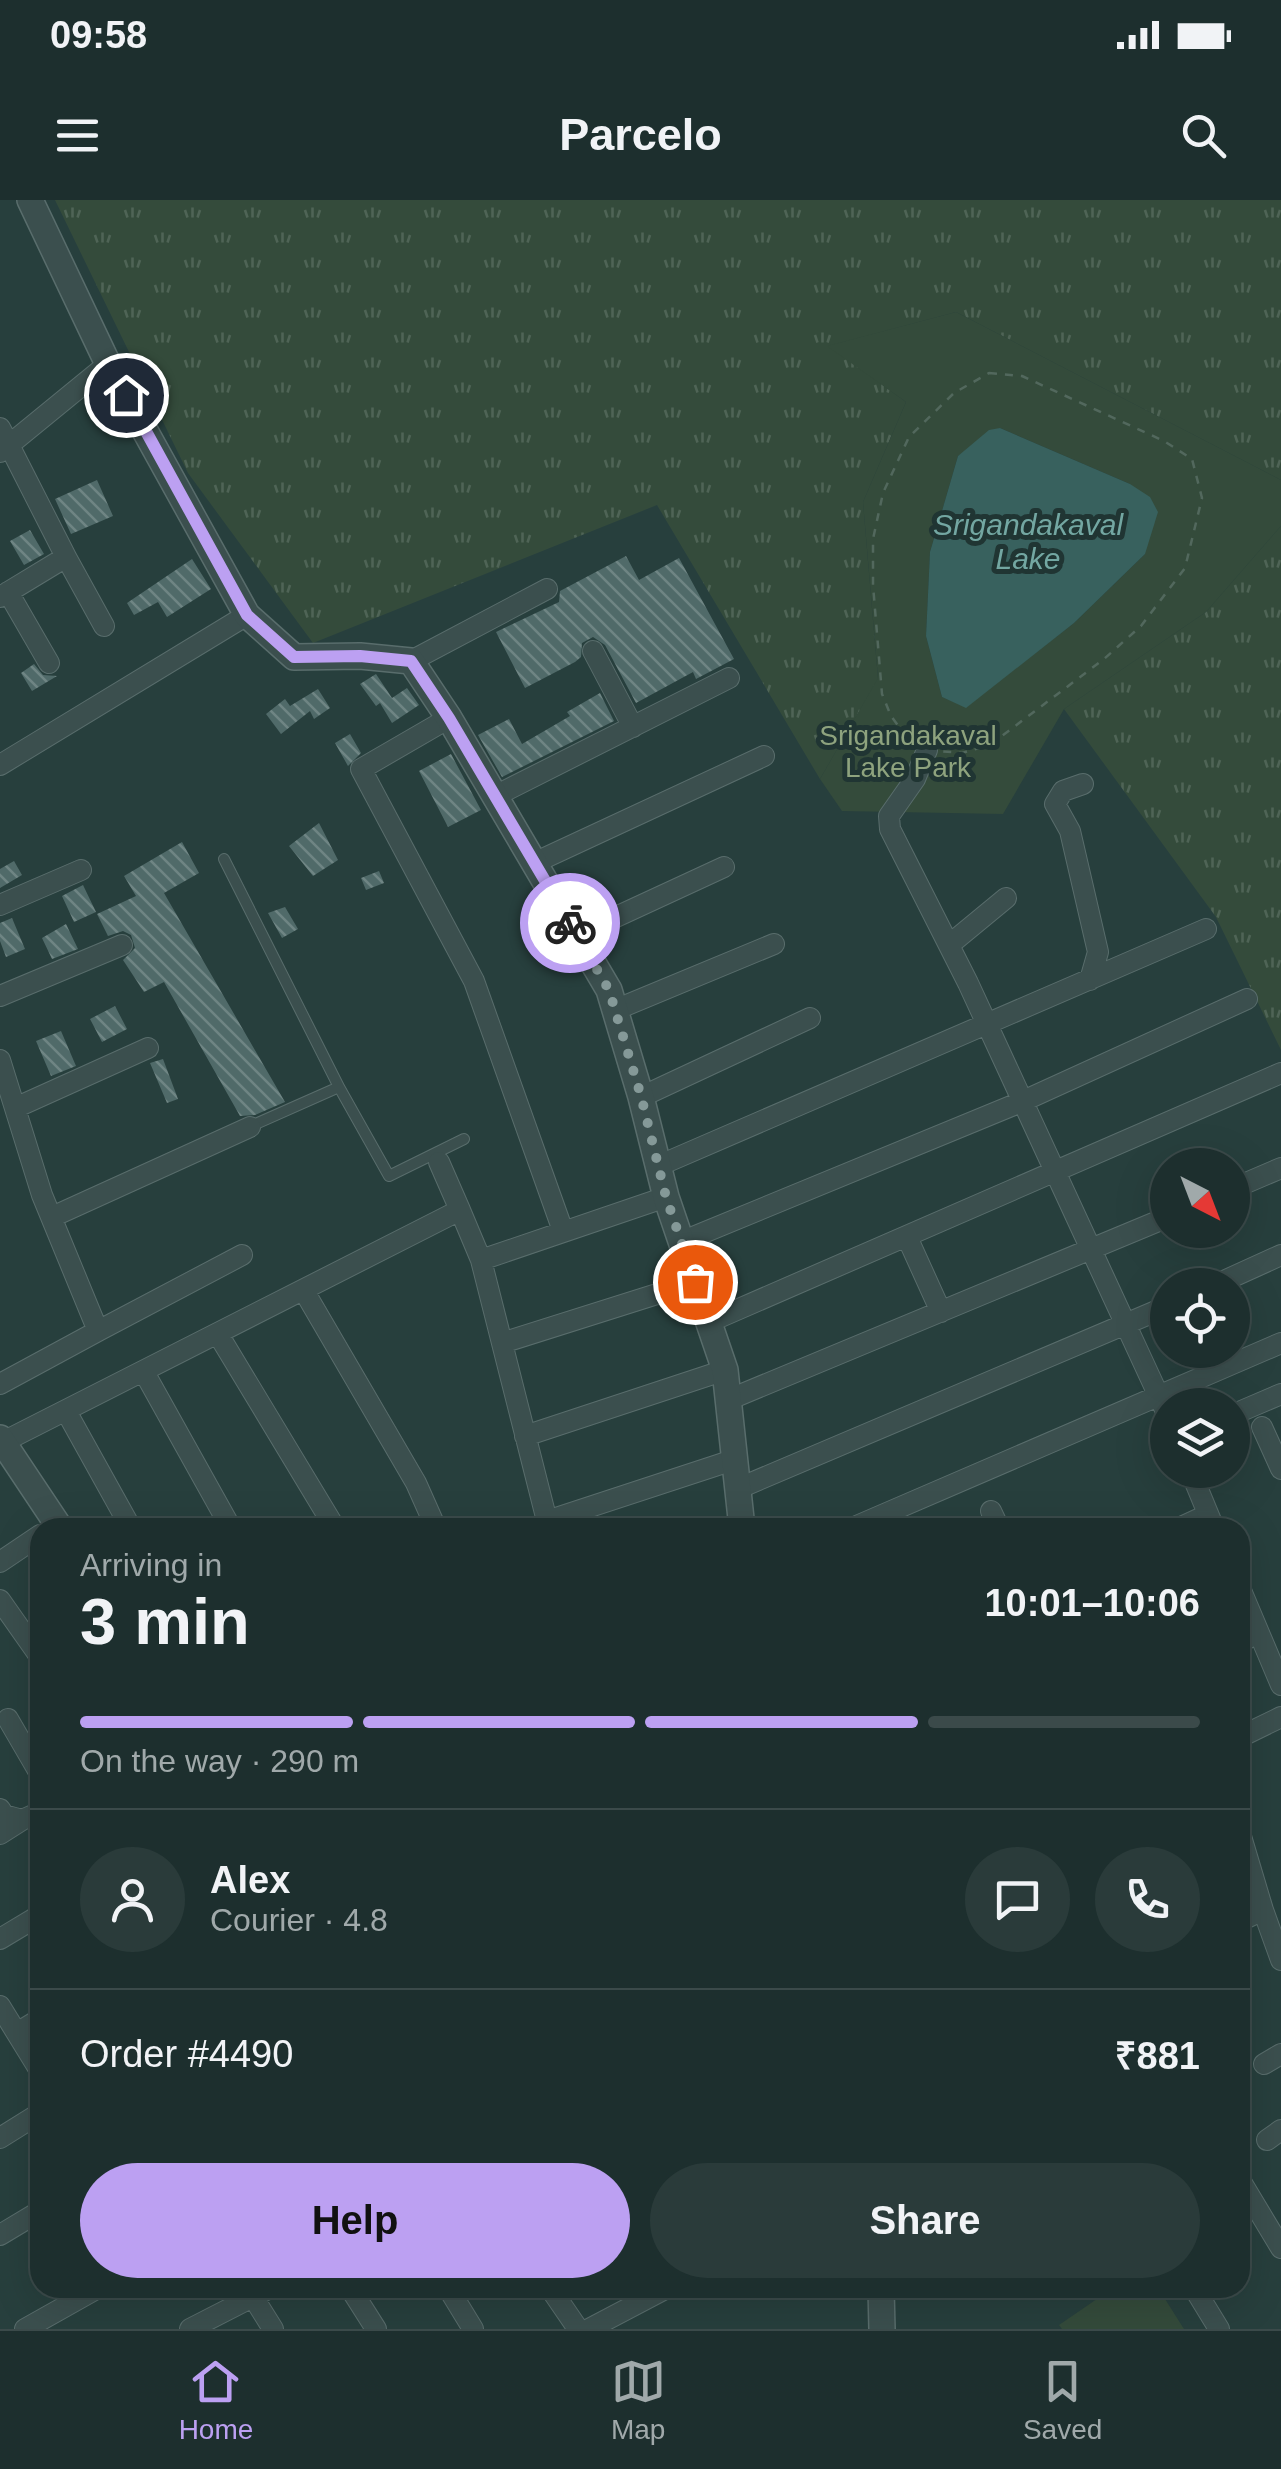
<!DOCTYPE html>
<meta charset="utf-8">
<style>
:root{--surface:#1d2f2e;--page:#2a3b3a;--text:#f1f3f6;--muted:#a0a9aa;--line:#3b4a4a;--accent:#bca0f2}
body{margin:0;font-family:Arial,sans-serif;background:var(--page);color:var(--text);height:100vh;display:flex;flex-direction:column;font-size:38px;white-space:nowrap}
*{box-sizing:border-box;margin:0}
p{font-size:32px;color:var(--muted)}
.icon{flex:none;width:55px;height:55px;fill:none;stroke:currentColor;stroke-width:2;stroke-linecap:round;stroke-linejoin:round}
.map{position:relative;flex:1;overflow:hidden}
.details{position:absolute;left:30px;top:1318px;width:1220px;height:780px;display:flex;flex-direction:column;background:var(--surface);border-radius:30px;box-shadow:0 10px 40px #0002,0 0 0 2px var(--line)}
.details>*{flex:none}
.needle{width:65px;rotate:138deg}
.fabs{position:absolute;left:1150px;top:948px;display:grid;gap:20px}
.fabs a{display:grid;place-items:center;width:100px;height:100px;border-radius:50%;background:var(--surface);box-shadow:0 10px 40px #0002,0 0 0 2px var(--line);font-size:50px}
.pin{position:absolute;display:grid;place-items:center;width:85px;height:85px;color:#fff;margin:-42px;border:5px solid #fff;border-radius:50%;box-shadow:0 2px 10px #0007}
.courier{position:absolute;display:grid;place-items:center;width:100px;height:100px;margin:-50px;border:8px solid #bca0f2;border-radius:50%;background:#fff;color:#222;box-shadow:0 2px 12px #0007}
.overview em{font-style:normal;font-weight:700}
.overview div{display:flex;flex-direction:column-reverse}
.overview{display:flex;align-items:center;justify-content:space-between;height:170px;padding:0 50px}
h1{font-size:65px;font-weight:700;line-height:75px}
.bar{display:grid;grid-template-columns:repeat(4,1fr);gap:15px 10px;align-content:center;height:120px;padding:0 50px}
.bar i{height:12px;border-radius:8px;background:var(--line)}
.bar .current{background:var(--accent)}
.bar p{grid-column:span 4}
.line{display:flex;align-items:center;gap:25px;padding:0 50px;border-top:2px solid var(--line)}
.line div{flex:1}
.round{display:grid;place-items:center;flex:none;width:105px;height:105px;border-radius:52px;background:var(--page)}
.primary-button{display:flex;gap:20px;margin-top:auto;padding:20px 50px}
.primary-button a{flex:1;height:115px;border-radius:60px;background:var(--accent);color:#111;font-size:40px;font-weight:700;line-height:115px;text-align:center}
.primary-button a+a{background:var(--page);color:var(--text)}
.status{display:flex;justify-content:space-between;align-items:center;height:70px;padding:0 50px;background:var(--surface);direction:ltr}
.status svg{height:28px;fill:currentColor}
header{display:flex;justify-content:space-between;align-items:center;height:130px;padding:0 50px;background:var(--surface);font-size:45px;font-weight:700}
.menu{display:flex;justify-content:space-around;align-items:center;height:140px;border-top:2px solid var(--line);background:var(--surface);font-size:28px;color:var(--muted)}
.menu a{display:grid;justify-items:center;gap:5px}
.menu .current{color:var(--accent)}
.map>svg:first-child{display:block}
</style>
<div class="status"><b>09:58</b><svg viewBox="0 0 49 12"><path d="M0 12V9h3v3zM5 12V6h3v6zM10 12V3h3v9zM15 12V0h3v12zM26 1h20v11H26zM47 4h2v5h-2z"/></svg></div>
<header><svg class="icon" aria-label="menu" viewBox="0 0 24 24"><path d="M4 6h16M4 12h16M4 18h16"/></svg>Parcelo<svg class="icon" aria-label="search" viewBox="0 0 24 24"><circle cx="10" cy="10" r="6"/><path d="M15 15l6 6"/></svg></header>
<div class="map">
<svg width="1281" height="2129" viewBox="0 0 1281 2129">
<defs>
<pattern id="grass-tufts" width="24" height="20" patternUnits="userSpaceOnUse" patternTransform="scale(2.5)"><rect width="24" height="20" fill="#344b3b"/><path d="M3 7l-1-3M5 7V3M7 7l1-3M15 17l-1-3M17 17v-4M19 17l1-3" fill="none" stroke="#4f6456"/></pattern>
<pattern id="building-back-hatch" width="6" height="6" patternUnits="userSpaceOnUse" patternTransform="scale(2.5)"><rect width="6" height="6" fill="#506a69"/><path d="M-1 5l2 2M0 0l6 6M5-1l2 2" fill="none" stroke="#6f8584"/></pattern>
</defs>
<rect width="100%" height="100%" fill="#273f3d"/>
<path fill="url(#grass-tufts)" d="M55 0H1281V280L956 112 829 146 906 202 863 302 878 479 820 579 657 305 313 443 188 273Z
M1281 326V850L1216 717 1064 509 1206 412Z"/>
<path fill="#344b3b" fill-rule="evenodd" d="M956 112 1281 280V326L1206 412 1064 509 1003 614 842 611 820 579 878 478 863 302 906 202 827 146ZM1000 228 1130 284 1145 354 1074 423 966 507 942 497 926 436 930 352 958 256Z
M1113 2088H1158L1184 2129H1062L1059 2125Z"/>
<path fill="#38615e" d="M1000 228 1130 284 1150 297 1158 312 1145 354 1074 423 966 508 942 497 926 436 930 352 958 256 989 230Z"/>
<path fill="url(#building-back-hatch)" d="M97 280 113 316 71 334 55 299Z
M30 330 44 354 24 365 10 341Z
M626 356 639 380 679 358 734 459 696 479 693 472 636 503 605 445 593 437 582 443 581 457 575 462 525 488 496 432 559 402 560 391Z
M192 359 211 389 167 417 158 402 134 415 127 403Z
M34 464 43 475 57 476 32 491 21 473Z
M376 474 392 498 407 488 419 505 392 523 380 503 376 506 360 484Z
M318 489 330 508 314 519 310 511 281 534 266 514 285 499 290 506Z
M600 493 614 521 502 577 478 535 509 519 522 544 570 516 567 512Z
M350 534 361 553 348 566 335 543Z
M451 554 481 610 448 627 419 571Z
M319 623 338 660 313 676 289 646Z
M182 642 199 673 164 693 285 902 255 915 240 916 164 782 144 792 123 760 135 748 131 735 123 731 108 736 97 714 136 696 124 676Z
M14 661 22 675 0 688V669Z
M379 671 384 683 366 690 361 678Z
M83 685 96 712 74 722 62 696Z
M285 707 298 729 282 738 268 713Z
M12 718 25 749 6 757 0 741V723Z
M66 724 78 749 52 759 42 738Z
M115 806 127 829 102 842 90 819Z
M61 831 76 866 51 876 36 841Z
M163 859 178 899 167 903 150 863Z"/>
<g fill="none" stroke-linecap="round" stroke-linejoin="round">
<defs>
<path id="service" d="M224 659 339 887
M251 926 339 887 389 976 464 939
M1167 1328 1206 1310"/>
<path id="minor" d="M0 228 9 245 108 164
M0 252 9 245 66 357 0 397
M66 357 104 426
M8 392 49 463
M593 451 633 527
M411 461 547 389
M449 518 361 569 474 781 563 1031
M927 550 915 579 889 616 890 629 968 783 1168 1216
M0 565 247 415
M1083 584 1063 591 1055 604 1070 631 1098 752 1090 780
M495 596 729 478
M534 663 764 556
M0 705 81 670
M577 735 724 667
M949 745 1006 698
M0 796 122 745
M615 810 774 744
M0 860 42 995 98 1131 242 1055
M641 897 810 818
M15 908 148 848
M439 962 460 1010
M658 966 1206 729
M1232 989 1281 968
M52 1017 250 927
M907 1037 941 1112
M681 1042 1021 902 1247 799
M481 1060 547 1321
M1215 1085 1281 1055
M304 1091 416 1283 436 1328
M709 1122 1281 873
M218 1134 335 1328
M502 1143 695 1082
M144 1172 231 1328
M0 1184 98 1131
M728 1200 1168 1017
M66 1211 131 1328
M1232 1215 1281 1194
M1262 1227 1281 1269
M525 1236 725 1170
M3 1242 460 1010 481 1060 666 997
M1190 1270 1214 1328
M737 1289 1168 1106
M991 1311 999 1328
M548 1328 547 1321 733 1260
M852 1328 1281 1143
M0 1362 40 1335
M1240 1388 1281 1485
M0 1400 40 1457
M1240 1442 1259 1433
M8 1519 40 1574
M1240 1537 1281 1517
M0 1609 4 1615 22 1620 40 1612
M1240 1633 1263 1710
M0 1634 22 1620
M1240 1721 1263 1710 1281 1760
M0 1739 40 1715
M0 1806 40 1871
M17 1833 40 1819
M1264 1864 1281 1854
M0 1938 40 1913
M1267 1940 1281 1930
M1240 1980 1281 2048
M0 2035 40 2011
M350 2088 376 2129
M448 2088 473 2129
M550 2088 578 2129
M1194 2088 1219 2129
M253 2097 273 2129
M25 2129 98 2088
M190 2129 270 2088
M589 2129 667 2088"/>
<path id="tertiary" d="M30 0 108 164 247 415 294 457 360 456 411 461 449 518 609 790 641 897 666 997 725 1170 742 1328
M0 1238 60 1328
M881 2088 882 2129"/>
</defs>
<use href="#service" stroke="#596d6c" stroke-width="12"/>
<use href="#minor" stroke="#596d6c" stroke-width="22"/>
<use href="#tertiary" stroke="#596d6c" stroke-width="28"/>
<path stroke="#52685d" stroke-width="2.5" stroke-dasharray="8 8" stroke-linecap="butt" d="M989 173 1022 176 1164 241 1192 259 1202 298 1185 368 1141 426 1104 459 990 545 962 553 927 550 905 535 891 516 882 494 873 385V339L883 293 909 237 954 193Z"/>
<use href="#service" stroke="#3b4f4e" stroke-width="10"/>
<use href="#minor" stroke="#3b4f4e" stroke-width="20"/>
<use href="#tertiary" stroke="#3b4f4e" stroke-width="25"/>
</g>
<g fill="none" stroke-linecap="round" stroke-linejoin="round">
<path stroke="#859998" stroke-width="10" stroke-dasharray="0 18" d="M570 723 609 790 641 896 666 997 695 1082"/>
<path stroke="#bca0f2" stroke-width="12" d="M126 195 247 415 294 457 360 456 411 461 449 518 570 723"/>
</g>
<g text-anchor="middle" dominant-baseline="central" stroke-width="10" stroke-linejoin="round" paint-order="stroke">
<g font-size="28" fill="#8ea37e" stroke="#203533">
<text x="908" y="535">Srigandakaval<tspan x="908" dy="32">Lake Park</tspan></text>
</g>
<g font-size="30" font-style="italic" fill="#73a7a2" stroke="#203533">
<text x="1028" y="324">Srigandakaval<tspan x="1028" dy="34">Lake</tspan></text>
</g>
</g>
</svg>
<div class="fabs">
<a><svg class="needle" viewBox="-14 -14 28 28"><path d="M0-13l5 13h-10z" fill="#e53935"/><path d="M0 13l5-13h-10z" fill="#a0a9aa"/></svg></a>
<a><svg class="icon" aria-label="locate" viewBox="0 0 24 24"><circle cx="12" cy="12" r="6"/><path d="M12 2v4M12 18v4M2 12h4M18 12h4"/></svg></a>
<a><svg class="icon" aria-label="layers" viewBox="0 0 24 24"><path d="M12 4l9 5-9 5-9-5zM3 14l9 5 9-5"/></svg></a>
</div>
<div class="pin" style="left:695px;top:1082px;background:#ea580c"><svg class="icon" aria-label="bag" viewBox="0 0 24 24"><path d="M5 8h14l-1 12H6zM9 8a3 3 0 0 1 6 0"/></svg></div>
<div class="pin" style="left:126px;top:195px;background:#1f2937"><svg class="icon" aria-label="home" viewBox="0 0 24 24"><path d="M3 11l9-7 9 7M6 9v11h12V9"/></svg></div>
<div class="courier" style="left:570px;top:723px"><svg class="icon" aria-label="bike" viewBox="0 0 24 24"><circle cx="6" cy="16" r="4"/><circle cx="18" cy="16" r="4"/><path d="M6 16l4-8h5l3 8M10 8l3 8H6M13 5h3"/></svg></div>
<section class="details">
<div class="overview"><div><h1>3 min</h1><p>Arriving in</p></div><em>10:01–10:06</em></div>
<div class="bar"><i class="current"></i><i class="current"></i><i class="current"></i><i></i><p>On the way · 290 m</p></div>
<div class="line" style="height:180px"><a class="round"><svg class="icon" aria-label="person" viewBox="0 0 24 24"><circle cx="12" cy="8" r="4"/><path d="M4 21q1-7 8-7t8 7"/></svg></a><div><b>Alex</b><p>Courier · 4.8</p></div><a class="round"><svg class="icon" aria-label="chat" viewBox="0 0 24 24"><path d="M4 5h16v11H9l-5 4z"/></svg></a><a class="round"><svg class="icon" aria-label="phone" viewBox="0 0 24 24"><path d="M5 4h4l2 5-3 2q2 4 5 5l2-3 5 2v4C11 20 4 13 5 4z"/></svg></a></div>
<div class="line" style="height:130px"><div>Order #4490</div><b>₹881</b></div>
<div class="primary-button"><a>Help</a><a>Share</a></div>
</section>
</div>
<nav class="menu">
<a class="current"><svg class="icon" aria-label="home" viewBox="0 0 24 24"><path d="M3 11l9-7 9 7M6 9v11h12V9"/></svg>Home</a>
<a><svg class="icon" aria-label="map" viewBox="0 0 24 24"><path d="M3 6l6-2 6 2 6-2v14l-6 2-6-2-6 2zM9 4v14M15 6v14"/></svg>Map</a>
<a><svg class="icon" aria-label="saved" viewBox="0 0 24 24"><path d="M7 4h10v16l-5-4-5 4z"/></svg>Saved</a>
</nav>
